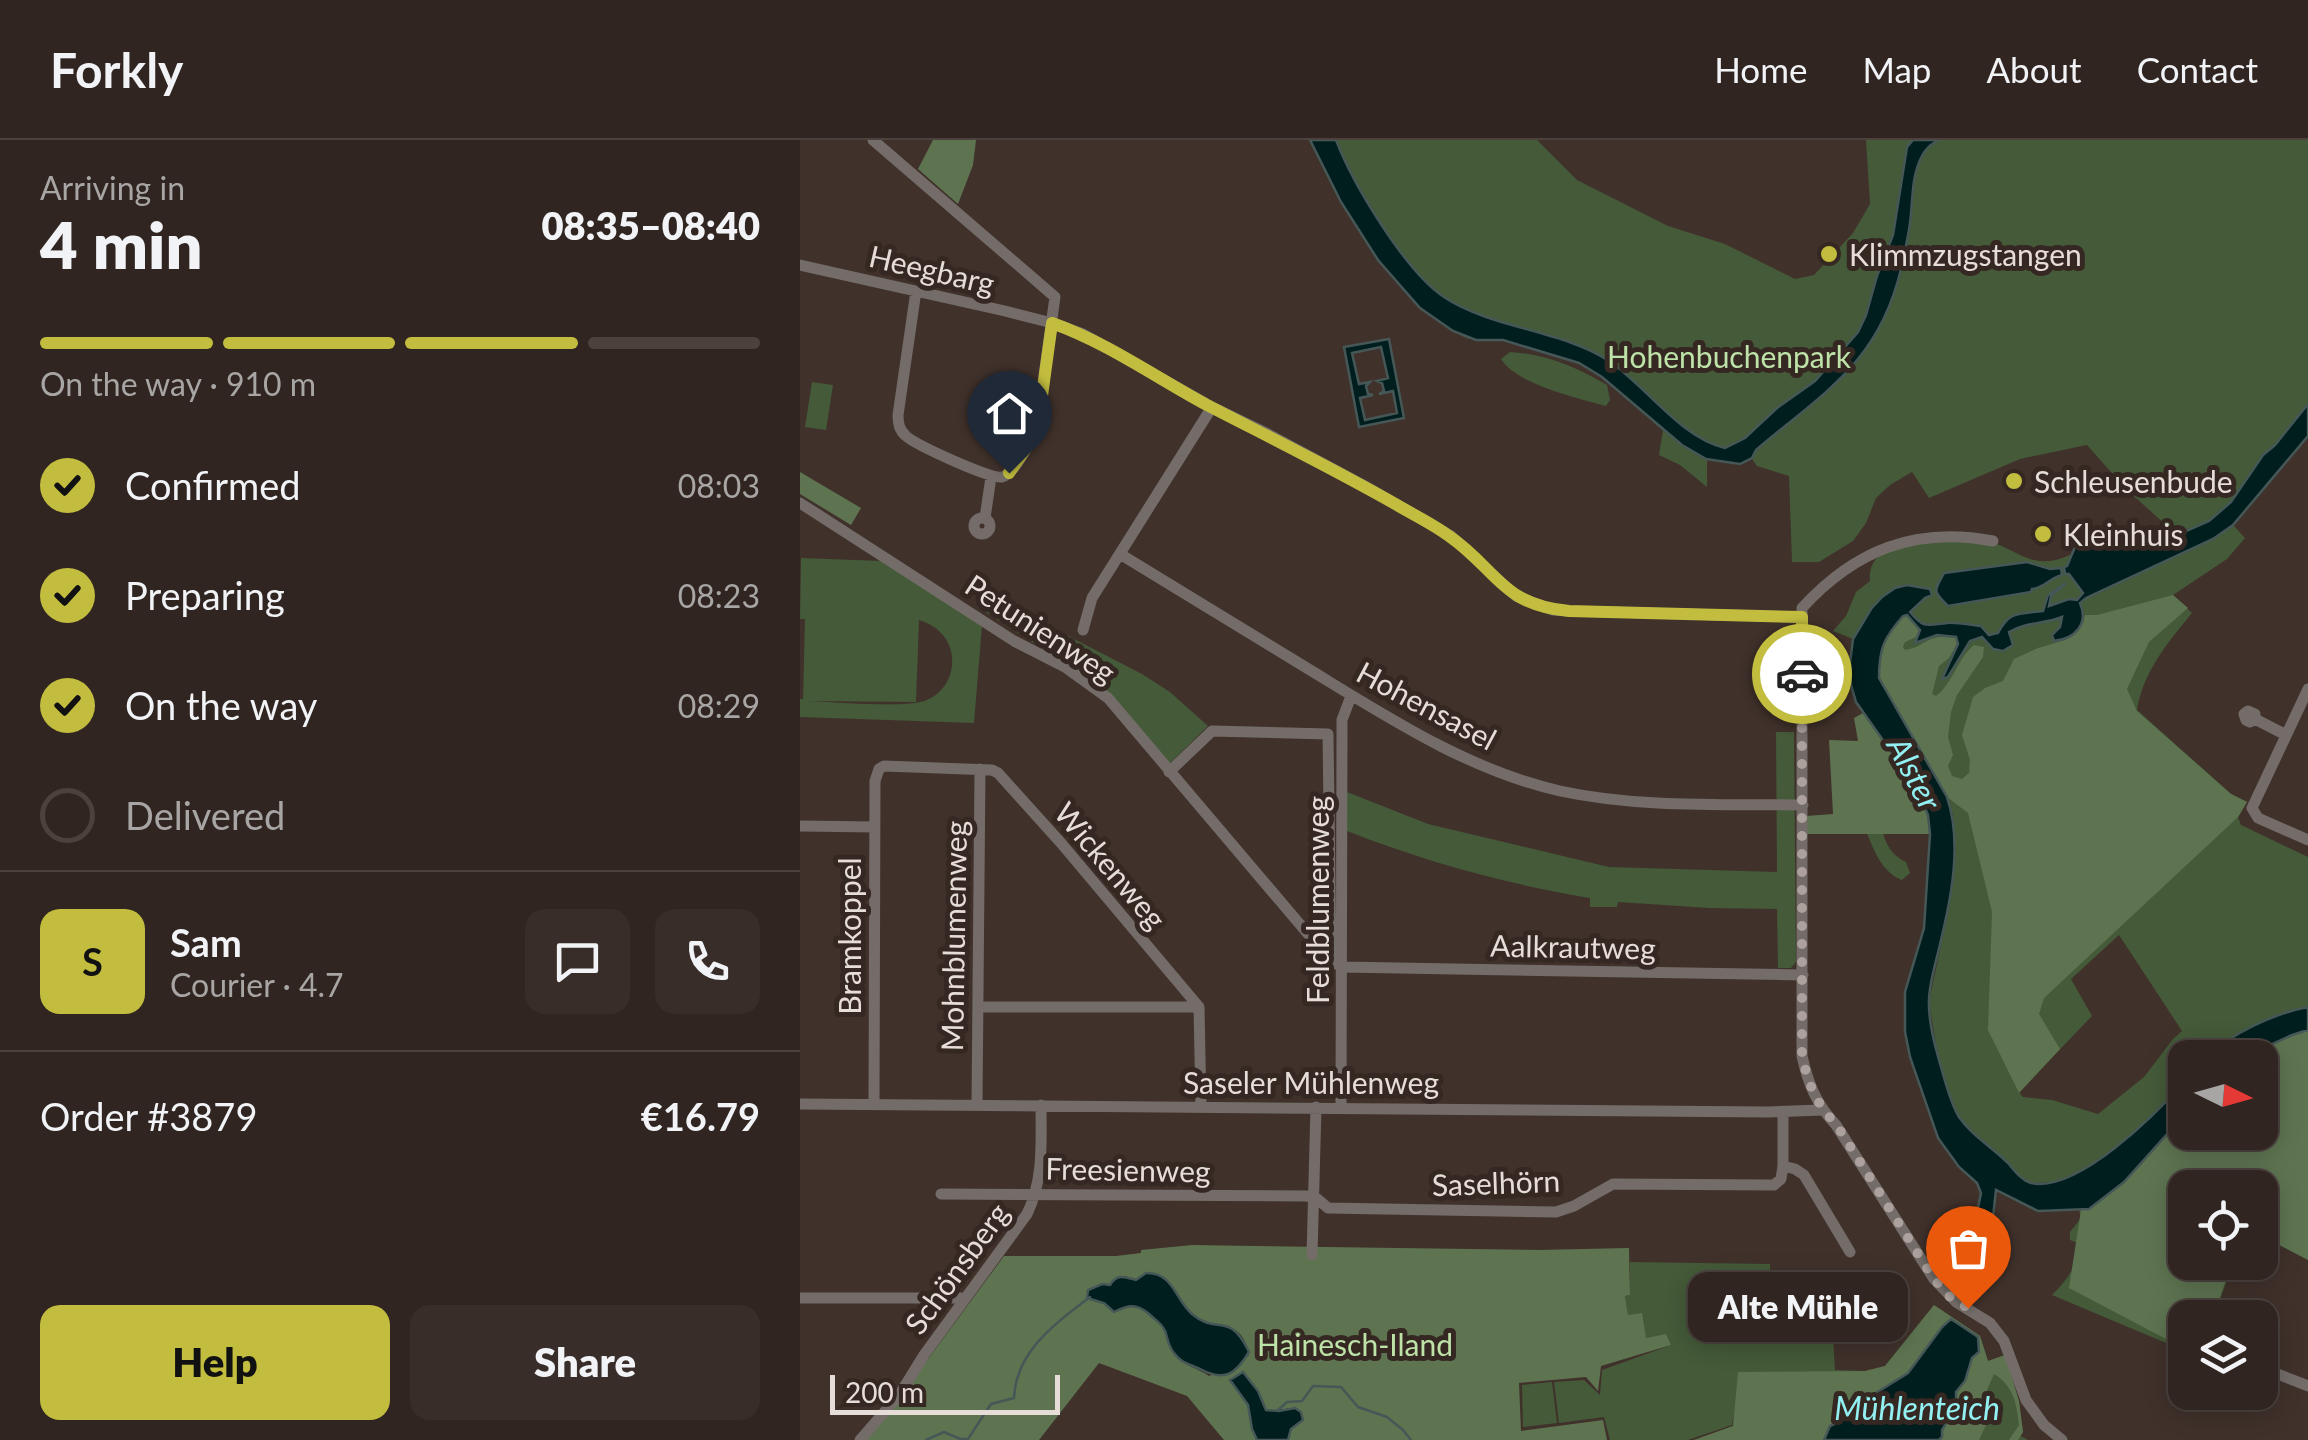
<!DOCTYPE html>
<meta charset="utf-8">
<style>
:root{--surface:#302520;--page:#382d29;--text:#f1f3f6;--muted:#a8a5a5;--line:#4b423e;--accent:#c2bd3f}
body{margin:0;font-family:Lato,sans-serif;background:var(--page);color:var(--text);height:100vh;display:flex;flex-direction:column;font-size:38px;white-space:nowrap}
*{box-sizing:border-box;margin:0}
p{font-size:32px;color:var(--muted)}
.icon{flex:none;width:55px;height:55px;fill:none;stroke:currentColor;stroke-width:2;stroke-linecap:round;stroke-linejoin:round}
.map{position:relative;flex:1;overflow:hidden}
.side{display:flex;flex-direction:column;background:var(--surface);width:800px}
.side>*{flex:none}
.needle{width:65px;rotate:95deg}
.controls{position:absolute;left:1368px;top:900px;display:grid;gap:20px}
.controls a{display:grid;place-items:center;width:110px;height:110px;border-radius:20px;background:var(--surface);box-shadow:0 5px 25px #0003,0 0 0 2px var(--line);font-size:50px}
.scale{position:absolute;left:30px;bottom:25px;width:230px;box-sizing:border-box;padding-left:10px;border:5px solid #e6ddd9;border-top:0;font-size:28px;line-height:35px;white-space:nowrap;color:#e6ddd9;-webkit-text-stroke:8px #352721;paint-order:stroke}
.pin{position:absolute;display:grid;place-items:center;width:85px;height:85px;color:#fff;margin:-102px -42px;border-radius:50% 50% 50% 0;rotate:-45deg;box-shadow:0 0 10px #0007}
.pin .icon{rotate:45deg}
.courier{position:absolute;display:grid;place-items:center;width:100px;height:100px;margin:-50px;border:8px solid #c2bd3f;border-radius:50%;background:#fff;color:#222;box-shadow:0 2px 12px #0007}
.bubble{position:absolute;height:70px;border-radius:20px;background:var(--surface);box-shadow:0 5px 25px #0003,0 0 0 2px var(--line);font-size:32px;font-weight:800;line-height:70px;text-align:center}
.overview em{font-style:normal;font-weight:800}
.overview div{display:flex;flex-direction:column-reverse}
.overview{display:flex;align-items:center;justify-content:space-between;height:170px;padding:0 40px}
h1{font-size:65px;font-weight:800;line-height:75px}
.bar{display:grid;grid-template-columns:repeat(4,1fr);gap:15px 10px;align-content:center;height:120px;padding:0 40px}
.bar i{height:12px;border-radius:8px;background:var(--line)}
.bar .on{background:var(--accent)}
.bar p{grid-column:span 4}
.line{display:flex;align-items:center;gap:25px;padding:0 40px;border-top:2px solid var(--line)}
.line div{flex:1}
.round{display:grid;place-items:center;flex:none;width:105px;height:105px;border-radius:20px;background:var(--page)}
ol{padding:0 40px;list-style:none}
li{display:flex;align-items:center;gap:30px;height:110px}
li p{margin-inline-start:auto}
li .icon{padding:10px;border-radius:50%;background:var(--accent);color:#111;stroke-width:4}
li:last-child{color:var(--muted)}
li i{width:55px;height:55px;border:5px solid var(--line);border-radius:50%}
.primary-button{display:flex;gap:20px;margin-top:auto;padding:20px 40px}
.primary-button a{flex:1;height:115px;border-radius:20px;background:var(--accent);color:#111;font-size:40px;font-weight:800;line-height:115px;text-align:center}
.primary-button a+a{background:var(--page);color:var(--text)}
header{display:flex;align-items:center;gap:60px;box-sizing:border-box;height:140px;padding:0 50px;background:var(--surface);border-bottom:2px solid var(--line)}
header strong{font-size:48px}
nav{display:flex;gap:55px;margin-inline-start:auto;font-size:35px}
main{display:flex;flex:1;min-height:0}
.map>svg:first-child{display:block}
</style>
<header>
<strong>Forkly</strong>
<nav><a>Home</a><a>Map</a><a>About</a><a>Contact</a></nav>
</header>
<main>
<section class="side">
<div class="overview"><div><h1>4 min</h1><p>Arriving in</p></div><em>08:35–08:40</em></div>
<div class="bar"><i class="on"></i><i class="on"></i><i class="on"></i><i></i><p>On the way · 910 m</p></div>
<ol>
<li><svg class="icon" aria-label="check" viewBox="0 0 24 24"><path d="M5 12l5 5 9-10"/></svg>Confirmed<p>08:03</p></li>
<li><svg class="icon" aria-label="check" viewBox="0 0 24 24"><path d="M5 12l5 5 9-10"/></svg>Preparing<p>08:23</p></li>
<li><svg class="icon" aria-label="check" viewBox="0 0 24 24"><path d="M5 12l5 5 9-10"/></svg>On the way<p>08:29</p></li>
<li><i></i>Delivered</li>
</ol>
<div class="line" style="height:180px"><b class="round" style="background:var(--accent);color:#111">S</b><div><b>Sam</b><p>Courier · 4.7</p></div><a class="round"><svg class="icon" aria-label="chat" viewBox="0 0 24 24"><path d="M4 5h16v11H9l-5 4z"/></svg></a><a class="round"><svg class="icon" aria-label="phone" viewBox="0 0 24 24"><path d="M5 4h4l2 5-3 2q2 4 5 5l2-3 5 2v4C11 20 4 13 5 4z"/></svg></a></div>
<div class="line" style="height:130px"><div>Order #3879</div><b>€16.79</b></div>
<div class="primary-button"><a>Help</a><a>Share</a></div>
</section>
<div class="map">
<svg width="1508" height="1300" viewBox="0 0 1508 1300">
<rect width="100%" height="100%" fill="#40312b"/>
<path fill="#445a38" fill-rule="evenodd" d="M510 0H737L777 40 868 86 925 104 995 139 1014 135 1053 93 1070 64 1066 0H1508V264L1475 305 1463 315 1431 362 1421 372 1409 381 1377 395 1326 349 1287 305 1220 319 1129 358 1112 332 1090 345 1076 358 1066 383 1053 401 1019 422H992L989 336 957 326 952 319 940 324 907 319V347L880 325 859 315 863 290 802 237 779 223 703 200H676L666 198 653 191 620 168 578 120 541 62Z
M710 212C746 214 776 227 807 245L810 260 806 266C777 258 716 244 701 219Z
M12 242 33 245 26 290 5 287Z
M1433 385 1445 398 1427 419 1373 455 1392 473C1368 502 1343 532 1337 570L1431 654 1447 662 1438 677 1441 685 1508 717V1120L1460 1095V1048H1385V1122L1433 1123 1414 1177 1385 1178V1211L1252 1155C1268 1139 1278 1126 1278 1103L1270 1100V1092L1281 1078 1271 1035 1256 1042 1233 1043 1222 1038 1172 994 1157 973 1148 951 1138 916 1129 862 1150 762 1154 701 1153 674 1079 538C1092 510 1102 469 1131 455L1107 445 1071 469 1053 499 1033 491 1046 476 1056 452 1070 441C1067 400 1122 402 1150 402 1163 402 1178 400 1190 402 1205 405 1219 417 1234 420 1248 423 1259 420 1272 414L1267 426 1326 439 1413 399ZM1319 795 1382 891 1373 899 1344 937 1298 974 1252 960 1223 957 1219 952 1292 876 1271 839ZM1385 918H1460V992H1385Z
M1 418 82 421 182 486 174 583 0 577V559H3L5 479H0ZM119 480C135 485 147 495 151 511 156 532 145 554 124 561 104 568 33 562 8 561L116 562Z
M185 449 235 479 342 534 370 552 408 586 369 624 266 524 178 467Z
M976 592H994L996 822 991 828H978L977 769 909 768 818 762 817 767H790V758C706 744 626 722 547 691V652L628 684 809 727 977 732Z
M1080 679C1083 697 1088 714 1106 722L1110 733 1102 740C1080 732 1072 705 1064 686Z
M830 1122 970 1124V1179L1032 1180 1035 1230 1065 1231 1085 1226 1134 1165 1180 1196 1188 1221 1205 1215 1219 1261 1223 1292 1221 1296 1228 1300H894L933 1286 934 1274 932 1285 888 1300H810L804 1277 759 1283 754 1242 784 1240 800 1255 802 1230 871 1205 846 1199 828 1175 825 1156 830 1155Z
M752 1242 757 1283 723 1287 722 1245Z"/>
<path fill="#5e7451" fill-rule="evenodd" d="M133 0H176L173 25 158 64 118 29Z
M0 332 61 368 51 385 0 354Z
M1373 455 1388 468 1349 502 1327 549 1337 571 1431 654 1447 662 1438 677 1244 858 1239 874 1260 909 1219 953 1188 890 1192 772 1168 673 1147 657 1079 538V515L1086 495 1104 476 1109 473 1120 490 1116 497 1105 502 1103 507 1105 510C1127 507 1124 494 1156 497L1158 503 1149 518 1139 526 1132 554 1136 556C1153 543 1157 519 1174 505L1184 507 1183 517 1157 555 1151 572 1148 597 1153 615 1148 626 1152 636 1162 639 1169 633 1170 620 1162 595 1173 557 1185 548 1203 541 1214 519 1238 508 1265 500 1283 483 1285 475H1297Z
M1063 573C1076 588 1086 603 1097 620 1114 647 1127 659 1130 694H1007L1006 676 1033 674 1029 600 1058 601 1054 578Z
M1508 890V1120L1460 1095V1048H1385V1122L1432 1123 1413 1177 1385 1178V1209L1269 1148 1281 1070 1289 1069 1341 1025 1385 974V992H1460V918L1444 917 1492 894Z
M392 1105 738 1110 829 1108 830 1155 825 1156 828 1175 842 1173 846 1198 866 1194 871 1205 801 1226 798 1251 786 1237 719 1243 721 1291 803 1280 807 1300H488L491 1289 503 1280 495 1268 466 1271 458 1250 443 1233 435 1248 448 1265 452 1289 457 1300H424L387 1256 299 1223 239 1300H63L103 1253 204 1116H316L341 1113V1110ZM343 1134 375 1151C380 1164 394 1180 409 1184 419 1187 432 1185 439 1193 445 1198 447 1208 449 1215L441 1223 409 1236C398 1228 383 1226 375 1214 369 1207 368 1200 365 1192 361 1183 355 1180 349 1174 336 1162 326 1166 310 1170L307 1165 287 1159 288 1150 302 1144 310 1145 325 1136 336 1140Z
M1134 1165 1180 1196 1188 1221 1205 1215 1219 1261 1223 1292 1218 1300H1209L1219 1285C1217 1264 1213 1245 1194 1234L1187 1250 1186 1285 1179 1300H1133L1156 1267V1252L1165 1241 1172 1218 1179 1212 1178 1197 1151 1179 1142 1187 1108 1233 1063 1261 1049 1277 1030 1286 1024 1300H894L933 1286 938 1232 1065 1231 1085 1226Z"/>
<path fill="#001e1e" stroke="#455756" stroke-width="2.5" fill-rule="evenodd" d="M510 0H536C553 44 605 131 644 157 657 166 672 172 686 177 723 190 777 199 809 221 846 246 882 299 925 308L945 298 977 268 1015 241 1058 192 1066 175 1077 136 1093 95 1107 7 1113 0H1138C1131 5 1126 8 1122 16 1111 36 1113 62 1110 83 1108 99 1104 114 1101 129 1079 223 1023 253 956 310L952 318 940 324 906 319 882 305 802 237 779 223 703 200H676L653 191 620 168 578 120 541 62Z
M589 199 604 278 559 287 544 207ZM581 207 588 238 577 241 582 243 584 251 579 254 593 251 597 273 565 280 560 258 573 255 568 254 566 246 570 242 559 244 552 213Z
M1508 264V296L1433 385 1413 399 1286 458 1280 463C1289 484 1275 499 1254 501L1252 495 1260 487 1262 477C1245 484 1225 482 1209 492L1213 505 1203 511 1193 509 1182 497 1170 501 1148 537 1142 539 1158 504 1156 497 1137 495 1115 503 1120 490 1107 475 1103 476C1084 498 1079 508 1079 538L1147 657C1162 701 1152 755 1141 800 1137 819 1130 839 1129 859 1128 881 1135 906 1141 927 1146 944 1150 962 1159 977 1173 997 1191 1006 1208 1023 1214 1030 1221 1040 1231 1043 1278 1053 1356 974 1385 941V974L1324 1042 1289 1069 1238 1071 1196 1050 1193 1077 1182 1095 1168 1143H1163L1174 1101 1173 1092 1181 1053 1177 1043 1159 1027 1138 998 1110 917 1105 892V852L1124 788 1130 694 1128 675 1116 647 1056 562 1051 545 1050 523 1053 499 1071 469 1082 457 1095 448 1107 445 1130 449 1132 455 1125 458 1110 472C1124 489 1127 485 1147 483 1157 482 1170 485 1181 486L1189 495 1198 493C1210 470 1220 474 1243 471L1248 455 1266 443 1251 456 1249 466 1269 459 1277 460 1283 453 1269 434H1265L1264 427 1267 426 1275 407 1280 402H1354L1377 395 1409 381 1431 362 1463 315 1475 305Z
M1227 422 1250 429 1261 428 1262 435C1250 438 1244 448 1232 449L1231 452 1148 466C1133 451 1133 452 1144 433Z
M1508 867V890L1492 895 1444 917H1406C1433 893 1472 874 1508 867Z
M346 1133C373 1132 375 1159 392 1174 418 1196 429 1170 449 1212 436 1234 425 1242 400 1229 389 1224 381 1223 374 1213 368 1206 368 1199 365 1191 361 1182 355 1180 349 1174 336 1163 328 1165 314 1172L304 1163 287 1158 288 1150 302 1144 310 1145C317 1133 325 1137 336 1140Z
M1151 1179 1178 1197 1179 1212 1172 1218 1165 1241 1156 1252V1267L1142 1290V1297L1139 1300H1024L1030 1286 1049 1277 1063 1261 1108 1233 1142 1187Z
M443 1232 458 1251 466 1270 479 1271 495 1268 501 1272 503 1280 491 1289 488 1300H457L452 1289 448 1265 430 1240Z"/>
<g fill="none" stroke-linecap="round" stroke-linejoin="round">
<path stroke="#455756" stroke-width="2.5" d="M478 1270 487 1262 502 1261 513 1246 541 1247 558 1267 587 1277 603 1290 611 1300
M126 1300 144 1292 160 1299H168L191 1264 214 1258C216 1211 255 1184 290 1157"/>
<path stroke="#736c68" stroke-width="11" d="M73 0 255 157 237 285C232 298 216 333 202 337 192 340 116 305 106 296 99 290 98 283 98 275L116 151
M0 125 205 171 252 183 283 194 412 267 468 294 565 346 651 396 716 456 753 470 769 471 1002 477
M0 363 214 501 265 527 308 558 531 821 542 827 1003 835
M185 378 191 337
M174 386a8 8 0 1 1 16 0a8 8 0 1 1-16 0Z
M1193 401C1116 386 1055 410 1002 468V916C1008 943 1016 964 1036 985L1134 1139 1156 1162 1190 1183 1204 1201 1226 1260 1244 1285 1262 1300
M320 414C385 454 450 494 515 533 592 580 671 631 760 651 839 668 923 664 1003 665
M283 490 292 458 412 267
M1508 549 1452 668 1458 678 1508 700
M1455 579 1450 582 1446 580 1444 574 1448 571 1455 574V579L1486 595
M369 632 412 591 528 594 531 821
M0 686 75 687
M178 867H399
M0 964 968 972 1021 970
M74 964 75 641 79 629 84 626 192 630 198 633 261 703 399 867 401 966
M177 964 180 629
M541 967 542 594V580L551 556
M983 1026 995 1029 1004 1035 1050 1112
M141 1054 505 1056 515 1057 528 1068 756 1072 774 1066 813 1044 974 1045 981 1039 983 1026V972
M512 1115 516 967
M0 1158H165
M1460 1227 1508 1246
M60 1300 100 1254 124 1215 227 1074C244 1039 241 1003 241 965"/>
</g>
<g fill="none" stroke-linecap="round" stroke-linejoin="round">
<path stroke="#aca19c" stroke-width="10" stroke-dasharray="0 18" d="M1002 534V916C1008 943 1016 964 1036 984L1134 1139 1149 1156 1168 1168"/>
<path stroke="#c2bd3f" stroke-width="12" d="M209 333 227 307 238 285 252 183C308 203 355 237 407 265 471 298 534 329 597 365 614 375 633 384 649 396 697 429 701 465 769 471L1002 477V534"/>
</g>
<g fill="#c2bd3f" stroke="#352721" stroke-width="4">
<circle cx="1029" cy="114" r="10"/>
<circle cx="1214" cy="341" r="10"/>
<circle cx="1243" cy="394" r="10"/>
</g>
<g text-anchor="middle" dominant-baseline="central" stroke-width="10" stroke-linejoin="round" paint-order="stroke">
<g font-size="30" fill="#e6ddd9" stroke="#352721" text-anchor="start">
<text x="1049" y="114">Klimmzugstangen</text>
<text x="1234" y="341">Schleusenbude</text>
<text x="1263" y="394">Kleinhuis</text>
</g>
<g font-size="30" fill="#e6ddd9" stroke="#352721">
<text transform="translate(132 129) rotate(13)">Heegbarg</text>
<text transform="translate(241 488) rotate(33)">Petunienweg</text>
<text transform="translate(627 565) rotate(28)">Hohensasel</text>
<text transform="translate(311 725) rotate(50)">Wickenweg</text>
<text transform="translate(517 760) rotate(-90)">Feldblumenweg</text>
<text transform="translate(49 796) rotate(-90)">Bramkoppel</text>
<text transform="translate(153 796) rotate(-89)">Mohnblumenweg</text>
<text transform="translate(773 806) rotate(1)">Aalkrautweg</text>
<text x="511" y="942">Saseler Mühlenweg</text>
<text transform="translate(328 1029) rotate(1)">Freesienweg</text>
<text transform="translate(696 1042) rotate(-2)">Saselhörn</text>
<text transform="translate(156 1128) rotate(-54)">Schönsberg</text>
</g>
<g font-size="30" fill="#bde3a8" stroke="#352721">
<text x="929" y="216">Hohenbuchenpark</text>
<text x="555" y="1204">Hainesch-Iland</text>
</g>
<g font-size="32" font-style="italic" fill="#93f0f2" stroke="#352721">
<text transform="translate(1115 633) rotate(62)">Alster</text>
<text x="1117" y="1267">Mühlenteich</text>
</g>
</g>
</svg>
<div class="controls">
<a><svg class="needle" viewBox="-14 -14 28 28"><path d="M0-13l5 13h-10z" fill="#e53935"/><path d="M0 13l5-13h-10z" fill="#a8a5a5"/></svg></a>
<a><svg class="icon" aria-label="locate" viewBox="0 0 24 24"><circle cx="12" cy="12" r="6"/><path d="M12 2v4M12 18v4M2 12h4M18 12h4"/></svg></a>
<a><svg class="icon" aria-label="layers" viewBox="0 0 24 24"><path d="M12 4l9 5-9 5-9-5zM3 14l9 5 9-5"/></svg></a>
</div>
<div class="scale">200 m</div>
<div class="pin" style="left:1168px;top:1168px;background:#ea580c"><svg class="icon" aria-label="bag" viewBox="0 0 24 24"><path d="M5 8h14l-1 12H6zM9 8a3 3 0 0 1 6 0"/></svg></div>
<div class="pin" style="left:209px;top:333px;background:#1f2937"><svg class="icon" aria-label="home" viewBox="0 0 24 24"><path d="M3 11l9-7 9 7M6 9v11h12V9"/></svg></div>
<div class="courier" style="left:1002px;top:534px"><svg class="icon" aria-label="car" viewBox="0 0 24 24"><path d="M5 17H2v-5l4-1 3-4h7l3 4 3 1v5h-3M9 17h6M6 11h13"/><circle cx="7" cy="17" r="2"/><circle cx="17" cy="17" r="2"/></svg></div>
<div class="bubble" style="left:888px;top:1132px;width:220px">Alte Mühle</div>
</div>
</main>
